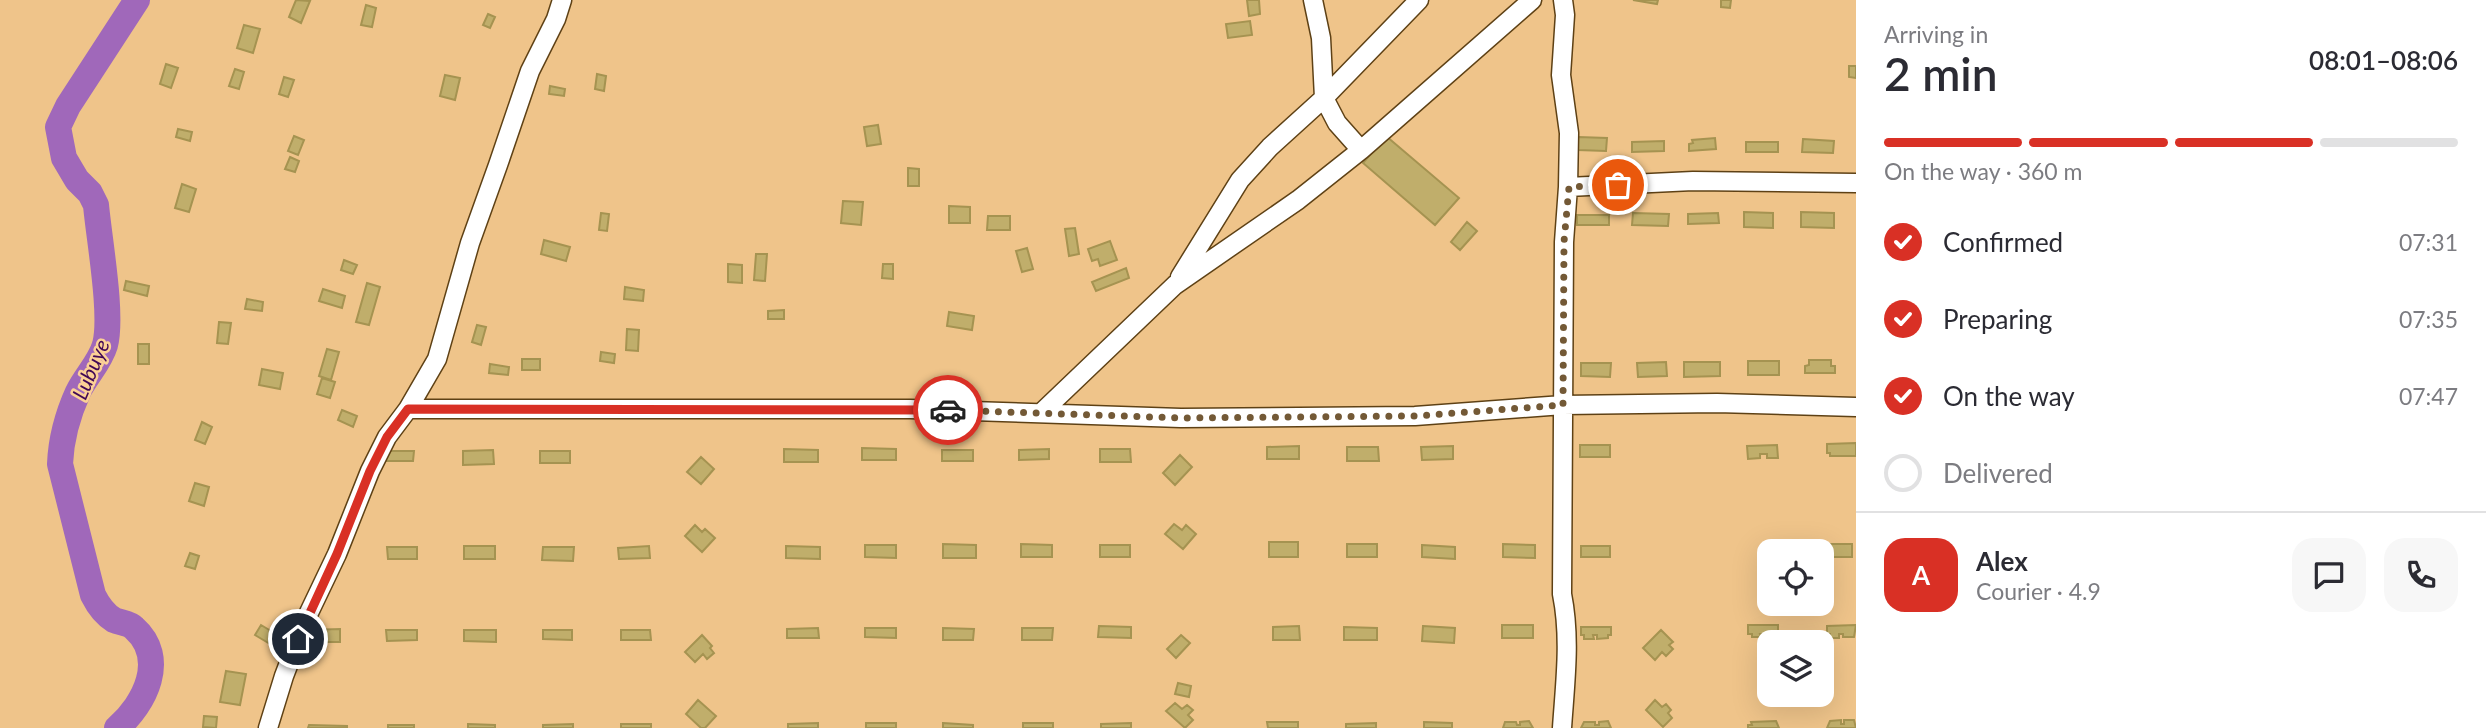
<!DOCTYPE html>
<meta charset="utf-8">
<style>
:root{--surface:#fff;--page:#f7f7f7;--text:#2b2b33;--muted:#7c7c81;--line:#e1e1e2;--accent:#d93025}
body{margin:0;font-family:Lato,sans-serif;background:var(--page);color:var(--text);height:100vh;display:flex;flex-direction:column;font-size:26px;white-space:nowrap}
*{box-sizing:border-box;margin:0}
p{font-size:23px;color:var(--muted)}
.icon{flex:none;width:38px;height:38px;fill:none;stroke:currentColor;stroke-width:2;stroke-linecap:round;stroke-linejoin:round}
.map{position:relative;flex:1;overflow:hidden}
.side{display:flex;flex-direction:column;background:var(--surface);width:630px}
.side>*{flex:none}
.buttons{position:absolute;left:1757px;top:539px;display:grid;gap:14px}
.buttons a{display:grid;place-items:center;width:77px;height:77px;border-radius:14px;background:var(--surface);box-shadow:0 7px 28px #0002;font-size:35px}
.pin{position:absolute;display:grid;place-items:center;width:60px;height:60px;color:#fff;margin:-30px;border:4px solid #fff;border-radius:50%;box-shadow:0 2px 7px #0007}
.courier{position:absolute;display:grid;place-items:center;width:70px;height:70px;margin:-35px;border:5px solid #d93025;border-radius:50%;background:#fff;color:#222;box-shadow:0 2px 9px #0007}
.headline em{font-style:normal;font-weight:600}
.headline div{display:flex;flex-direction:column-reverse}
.headline{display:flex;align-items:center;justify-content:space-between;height:119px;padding:0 28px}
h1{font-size:46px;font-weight:600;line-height:52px}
.bar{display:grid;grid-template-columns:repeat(4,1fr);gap:10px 7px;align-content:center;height:84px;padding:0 28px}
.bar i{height:9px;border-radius:5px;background:var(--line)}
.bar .active{background:var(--accent)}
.bar p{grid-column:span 4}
.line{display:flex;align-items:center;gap:18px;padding:0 28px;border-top:2px solid var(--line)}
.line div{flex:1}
.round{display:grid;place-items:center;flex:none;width:74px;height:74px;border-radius:21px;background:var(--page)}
ol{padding:0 28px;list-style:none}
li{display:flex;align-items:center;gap:21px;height:77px}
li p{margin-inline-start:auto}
li .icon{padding:7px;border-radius:50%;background:var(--accent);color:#fff;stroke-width:4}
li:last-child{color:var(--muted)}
li i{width:38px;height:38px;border:4px solid var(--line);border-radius:50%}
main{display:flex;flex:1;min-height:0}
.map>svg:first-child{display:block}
</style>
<main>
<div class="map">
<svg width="1856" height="728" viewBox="0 0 1856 728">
<rect width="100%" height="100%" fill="#efc48a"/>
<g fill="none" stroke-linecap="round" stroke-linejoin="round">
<path stroke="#a068ba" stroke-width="26" d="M117 728C145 704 168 658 134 628 129 623 121 623 114 620 104 614 98 605 93 595L60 464C61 440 68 414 78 392 86 376 100 362 105 345 113 315 99 239 96 205L90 193 77 180 64 158 58 127 68 106 137 0"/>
</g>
<path fill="#c0ae6b" stroke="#a59351" stroke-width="2" d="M296 0 310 1 301 23 289 17Z
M1247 0H1259L1260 14 1249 16Z
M1633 0H1658L1657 4Z
M1721 0H1731L1730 8 1721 7Z
M366 5 376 8 372 27 361 25Z
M488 14 495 17 490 28 483 25Z
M1250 21 1252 35 1228 38 1226 24Z
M244 25 260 29 253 53 237 48Z
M166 64 178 68 171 88 160 84Z
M1849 66H1856V78L1849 77Z
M235 69 244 72 239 89 229 86Z
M597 74 606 76 604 91 595 89Z
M445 75 460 78 455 100 440 96Z
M284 77 294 80 288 97 279 94Z
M550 86 565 89 564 96 549 94Z
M878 125 881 144 867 146 864 127Z
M178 129 192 132 190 141 176 137Z
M294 136 304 140 298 155 288 151Z
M1386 136 1459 198 1435 225 1363 163Z
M1578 137 1607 138 1606 151 1578 150Z
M1715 138 1716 149 1689 151V144L1693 143 1692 140Z
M1803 139 1834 141 1833 153 1802 152Z
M1664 141V151L1632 152V142Z
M1746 142H1778V152H1746Z
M290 157 299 161 295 172 285 169Z
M908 168 919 169V186H908Z
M182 184 196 189 189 212 175 208Z
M843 201 863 202 861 225 841 223Z
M949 206 970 207V223H949Z
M1744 212 1773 213V228L1744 227Z
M1801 212 1834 213V228L1801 227Z
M601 213 609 214 607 231 599 230Z
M1633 213 1669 214 1668 226 1632 225Z
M1718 213 1719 223 1688 224V214Z
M1577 215H1609V225H1577Z
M988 216H1010V230H987Z
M1467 222 1477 231 1460 250 1451 242Z
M1075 228 1079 254 1069 256 1065 229Z
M544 240 570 247 566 261 541 254Z
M1110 241 1117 260 1100 266 1098 259 1092 261 1088 249Z
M1027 248 1033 269 1022 272 1016 251Z
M756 254H767L765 281 754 280Z
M344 260 357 265 353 274 341 270Z
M728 264 742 265V283L728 282Z
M883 264H893V279L882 278Z
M1126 268 1129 278 1096 291 1092 282Z
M126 281 149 286 147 296 124 290Z
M367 283 380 287 369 325 356 322Z
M625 287 644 290 643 301 624 299Z
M323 289 345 296 342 308 319 301Z
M247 299 263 302 262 311 245 309Z
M784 310V319H768V311Z
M949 312 974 316 972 330 947 326Z
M219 322 231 323 228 344 217 343Z
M477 325 486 327 481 345 472 342Z
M627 329 639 330 638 351 626 350Z
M138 344H149V364H138Z
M327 349 339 352 331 380 319 376Z
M601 352 615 354 614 363 600 361Z
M522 359H540V370H522Z
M1809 360H1831V366H1835V373H1805V366L1809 365Z
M1748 361H1779V375H1748Z
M1666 362 1667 376 1638 377 1637 363Z
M1684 362H1720V376L1684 377Z
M1581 363H1611L1610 377 1581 376Z
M490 364 509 367 508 375 489 373Z
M262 369 283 373 280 389 259 385Z
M322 378 335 382 330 398 317 394Z
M342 410 357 416 353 427 338 420Z
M202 422 212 427 205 444 195 440Z
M1856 443V456H1830V453H1827V444Z
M1580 445H1610V457H1580Z
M1777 445 1778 458H1767V454H1760V458L1748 459 1747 446Z
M1299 446V459H1267V447Z
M1453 446V459L1422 460 1421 447Z
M1347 447H1378L1379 461H1347Z
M862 448 896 449V460H862Z
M784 449 818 450V462H784Z
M1049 449V459L1019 460V450Z
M1100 449H1130L1131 462H1100Z
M493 450 494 464 463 465V451Z
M942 450H973V461H942Z
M385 451H414L413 461H385Z
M540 451H570V463H540Z
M1180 455 1192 467 1175 485 1163 473Z
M701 457 714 469 701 484 687 472Z
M195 483 209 487 204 506 189 501Z
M1174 524 1182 530 1186 525 1196 534 1183 549 1165 534Z
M695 525 702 532 705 529 715 538 702 552 685 536Z
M1269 542H1298V557H1269Z
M943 544 976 545V558H943Z
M1021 544 1052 545V557H1021Z
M1347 544H1377V557H1347Z
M1503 544 1535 545V558L1503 557Z
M1831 544H1852V557H1827V549H1831Z
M865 545H896V558L865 557Z
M1100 545H1130V557H1100Z
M1422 545 1455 547V559L1422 557Z
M464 546H495V559H464Z
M649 546 650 558 619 559 618 548Z
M786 546 820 547V559L786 558Z
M1581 546H1610V557H1581Z
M387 547H417V559H388Z
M543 547H574L573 561 542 560Z
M190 553 199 556 195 569 185 566Z
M261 625 276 634 270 644 255 635Z
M1502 625H1533V638H1502Z
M1748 625H1778V633H1775V637H1764V634H1760L1761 637H1752V634H1748Z
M1856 625 1854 637H1843V634H1839V638H1830V634H1827V626Z
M1099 626 1131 627V638L1098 637Z
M1299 626 1300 640H1273V627Z
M1423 626 1455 628 1454 643 1422 641Z
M1344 627 1377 628V640H1344Z
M1581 627H1611V635H1608V638L1597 639V635H1593L1594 639H1584V635H1581Z
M818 628 819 638H787V629Z
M865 628H896V638L865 637Z
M943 628 974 629 973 640H943Z
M1022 628H1053L1052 640H1022Z
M340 629V642H308V630Z
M386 630H417V640L387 641Z
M464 630H496V642L464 641Z
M543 630H572V640L543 639Z
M621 630H650L651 640H621Z
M1661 630 1673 642 1669 645 1673 649 1666 656 1662 652 1655 660 1643 648Z
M702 635 712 646 710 648 714 653 707 659 703 654 695 662 685 652Z
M1181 635 1190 643 1176 658 1167 649Z
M226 671 246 674 240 705 220 702Z
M1178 683 1191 686 1189 697 1175 694Z
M698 700 716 716 705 728H701L686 714Z
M1655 700 1662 707 1666 704 1671 710 1668 713 1672 718 1663 727 1646 710Z
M1175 703 1182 709 1187 705 1193 710 1188 715 1193 720 1185 728 1166 711Z
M204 716 217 717 216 728 203 727Z
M1841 720V724H1844V720H1854L1856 728H1827L1830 721Z
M1529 721 1533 728H1503L1505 722H1516L1517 725H1520V722Z
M1608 721 1611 728H1581L1584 722H1595V725H1599V722Z
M1776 721 1779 728H1748V725H1752L1751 722Z
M1267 722H1298V728H1268Z
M1424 722 1452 723V728H1424Z
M818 723V728H788V724Z
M866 723H896V728H866Z
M943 723 973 725V728H943Z
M1023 723H1053V728H1023Z
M1131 723V728H1101V724Z
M1376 723V728H1346V724Z
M468 724 495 725V728H468Z
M573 724V728H543V725Z
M621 724H651V728H621Z
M309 725 347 726V728H308Z
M388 725H414V728H388Z"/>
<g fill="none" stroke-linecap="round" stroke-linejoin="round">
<defs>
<path id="minor" d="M1313 0 1321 38 1324 98 1337 123 1361 150
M1568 187 1693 181 1856 183
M1180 277 1240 180 1270 147 1324 98 1419 0
M408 409H910L1181 418 1415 416 1563 405 1717 403 1856 407
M1041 413 1175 285 1298 200 1361 150 1532 0
M268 728 284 676 305 621 337 554 370 471 387 437 408 409 437 359 470 243 498 165 530 71 556 19 562 0
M1562 728C1565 683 1571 639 1562 594L1564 242 1568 187 1569 133 1561 75 1565 15 1563 0"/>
</defs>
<use href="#minor" stroke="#5e4115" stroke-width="21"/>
<use href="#minor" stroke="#fff" stroke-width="18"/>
</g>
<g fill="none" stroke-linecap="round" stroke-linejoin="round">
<path stroke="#735936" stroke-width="7" stroke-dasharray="0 12.6" d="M948 410 1181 418 1415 416 1563 405 1564 242 1569 187 1618 185"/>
<path stroke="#d93025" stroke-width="9" d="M298 639 337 554 370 471 387 437 408 409 948 410"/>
</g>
<g text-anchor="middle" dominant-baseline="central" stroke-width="5" stroke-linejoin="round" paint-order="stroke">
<g font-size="21" font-style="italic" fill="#410856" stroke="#fcd196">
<text transform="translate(90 369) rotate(-67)">Lubuye</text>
</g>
</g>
</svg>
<div class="buttons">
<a><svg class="icon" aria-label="locate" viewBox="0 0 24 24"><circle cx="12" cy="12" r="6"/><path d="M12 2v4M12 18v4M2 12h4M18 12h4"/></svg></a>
<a><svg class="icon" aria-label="layers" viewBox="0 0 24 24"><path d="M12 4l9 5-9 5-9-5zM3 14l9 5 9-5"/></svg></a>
</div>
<div class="pin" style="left:1618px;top:185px;background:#ea580c"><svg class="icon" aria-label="bag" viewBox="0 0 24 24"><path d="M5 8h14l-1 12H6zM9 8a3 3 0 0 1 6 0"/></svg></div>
<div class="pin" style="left:298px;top:639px;background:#1f2937"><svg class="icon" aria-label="home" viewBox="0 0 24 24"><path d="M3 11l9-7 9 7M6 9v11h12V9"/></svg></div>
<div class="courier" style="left:948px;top:410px"><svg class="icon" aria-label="car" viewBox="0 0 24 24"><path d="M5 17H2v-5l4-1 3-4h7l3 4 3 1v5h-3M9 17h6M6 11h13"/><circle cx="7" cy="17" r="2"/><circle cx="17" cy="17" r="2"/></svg></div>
</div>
<section class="side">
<div class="headline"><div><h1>2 min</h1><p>Arriving in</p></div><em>08:01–08:06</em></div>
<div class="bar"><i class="active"></i><i class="active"></i><i class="active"></i><i></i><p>On the way · 360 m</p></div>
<ol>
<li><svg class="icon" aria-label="check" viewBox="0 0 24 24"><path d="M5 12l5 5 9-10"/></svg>Confirmed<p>07:31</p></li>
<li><svg class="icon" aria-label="check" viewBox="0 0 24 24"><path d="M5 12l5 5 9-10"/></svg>Preparing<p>07:35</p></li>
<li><svg class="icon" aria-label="check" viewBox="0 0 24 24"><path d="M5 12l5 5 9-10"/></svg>On the way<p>07:47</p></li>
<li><i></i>Delivered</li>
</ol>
<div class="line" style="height:126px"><b class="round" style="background:var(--accent);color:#fff">A</b><div><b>Alex</b><p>Courier · 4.9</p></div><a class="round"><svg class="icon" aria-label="chat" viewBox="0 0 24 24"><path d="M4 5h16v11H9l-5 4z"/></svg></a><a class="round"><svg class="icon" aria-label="phone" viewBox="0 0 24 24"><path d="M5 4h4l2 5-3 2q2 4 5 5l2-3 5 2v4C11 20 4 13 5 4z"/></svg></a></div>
</section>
</main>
